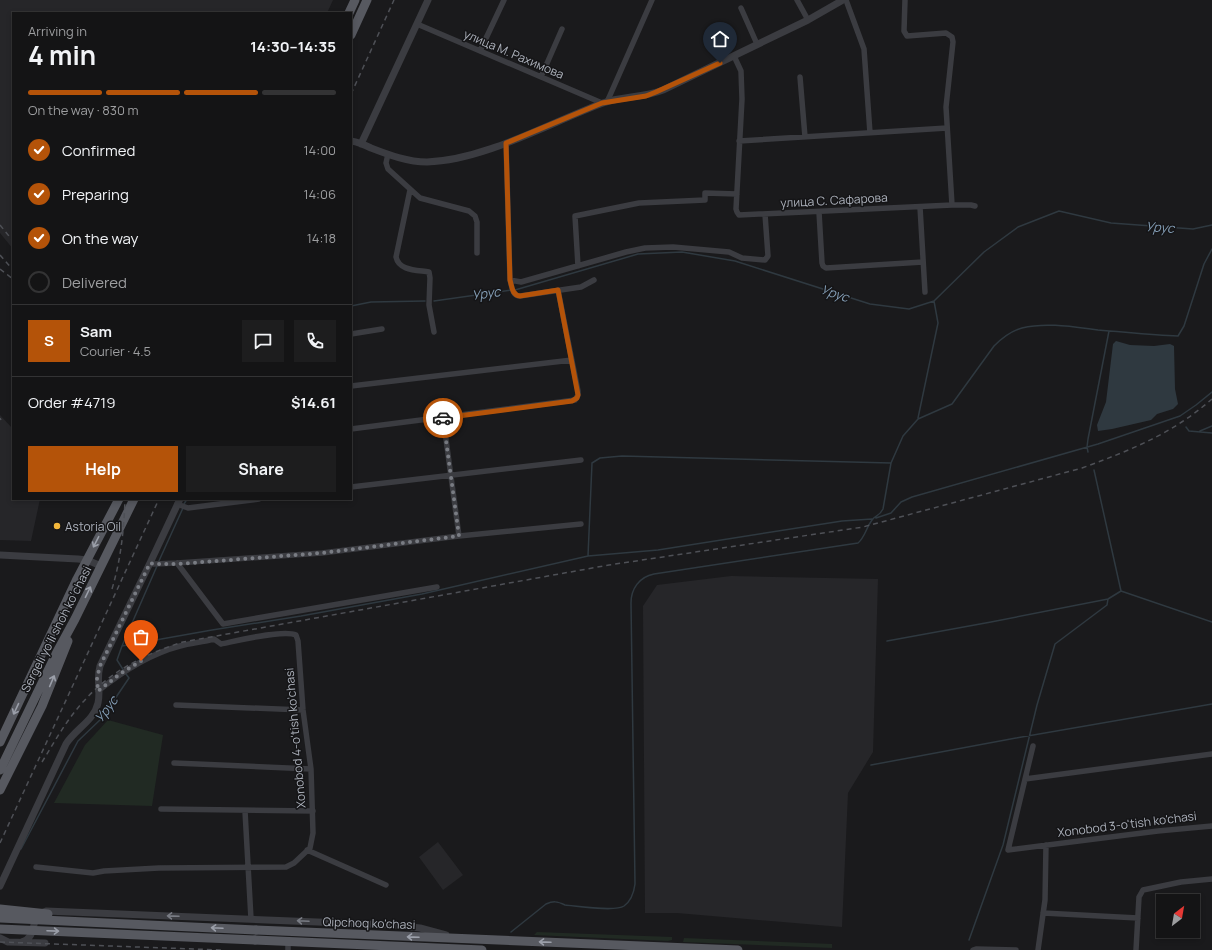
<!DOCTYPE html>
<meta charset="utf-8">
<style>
:root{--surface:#141415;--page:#1d1d1e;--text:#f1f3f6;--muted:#9d9ea0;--line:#333334;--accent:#b45309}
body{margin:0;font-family:Manrope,sans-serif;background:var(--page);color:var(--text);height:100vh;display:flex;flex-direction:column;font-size:15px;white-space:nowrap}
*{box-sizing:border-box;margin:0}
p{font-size:13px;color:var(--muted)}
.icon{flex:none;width:22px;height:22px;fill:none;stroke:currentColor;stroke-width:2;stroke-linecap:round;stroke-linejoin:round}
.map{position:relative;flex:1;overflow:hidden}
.sheet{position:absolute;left:12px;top:12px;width:340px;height:488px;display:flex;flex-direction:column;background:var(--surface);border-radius:0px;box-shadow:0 2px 6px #0003,0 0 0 1px var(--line)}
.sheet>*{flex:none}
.needle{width:26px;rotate:31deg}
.buttons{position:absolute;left:1156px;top:894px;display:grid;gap:8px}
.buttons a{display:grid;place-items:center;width:44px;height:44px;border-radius:0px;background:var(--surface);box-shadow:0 2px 6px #0003,0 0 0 1px var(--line);font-size:20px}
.pin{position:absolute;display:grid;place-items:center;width:34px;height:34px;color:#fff;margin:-41px -17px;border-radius:50% 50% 50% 0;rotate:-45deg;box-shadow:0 0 4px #0007}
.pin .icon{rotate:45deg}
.courier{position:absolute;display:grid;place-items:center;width:40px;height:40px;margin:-20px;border:3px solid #b45309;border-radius:50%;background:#fff;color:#222;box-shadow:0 1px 5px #0007}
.headline em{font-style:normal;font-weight:700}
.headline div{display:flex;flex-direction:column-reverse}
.headline{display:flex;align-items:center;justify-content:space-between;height:68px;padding:0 16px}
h1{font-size:26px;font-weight:700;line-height:30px}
.bar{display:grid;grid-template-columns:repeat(4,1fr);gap:6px 4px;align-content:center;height:48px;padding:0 16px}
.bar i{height:5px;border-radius:3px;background:var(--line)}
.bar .current{background:var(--accent)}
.bar p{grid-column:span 4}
.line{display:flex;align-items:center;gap:10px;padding:0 16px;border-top:1px solid var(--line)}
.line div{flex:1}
.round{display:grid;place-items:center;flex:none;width:42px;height:42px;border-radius:0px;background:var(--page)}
ol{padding:0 16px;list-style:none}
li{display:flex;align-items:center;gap:12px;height:44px}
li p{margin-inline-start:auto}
li .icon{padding:4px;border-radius:50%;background:var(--accent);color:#fff;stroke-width:4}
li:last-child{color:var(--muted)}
li i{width:22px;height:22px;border:2px solid var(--line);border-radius:50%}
.primary-button{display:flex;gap:8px;margin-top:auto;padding:8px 16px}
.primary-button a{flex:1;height:46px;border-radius:0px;background:var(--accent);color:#fff;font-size:16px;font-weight:700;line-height:46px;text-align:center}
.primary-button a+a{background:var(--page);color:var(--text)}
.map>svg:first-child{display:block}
</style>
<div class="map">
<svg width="1212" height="950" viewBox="0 0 1212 950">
<rect width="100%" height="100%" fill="#1a1a1c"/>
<path fill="#262629" d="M0 0H333L327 13H13V249L0 233Z
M0 415 13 429V499H40L31 541 0 540Z
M731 576 878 579 873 752 848 793 842 927 677 913H645L643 606 657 585Z
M438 842 463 875 443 890 419 857Z"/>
<path fill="#212a23" d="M108 720 163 735 152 806 54 803 85 745Z
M537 932 672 937V940L668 941 534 935Z
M684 938 832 944V948L683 942Z"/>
<path fill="#2f3940" d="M1116 341 1130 345 1154 346 1170 344 1174 346 1175 389 1178 404 1173 409 1157 414 1151 420 1112 429 1098 431 1097 425 1106 402 1113 344Z"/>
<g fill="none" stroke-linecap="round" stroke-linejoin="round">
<path stroke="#2f3940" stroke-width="1.5" d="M515 290 638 254 682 252 735 261 870 304 909 309 934 301 984 252 1018 227 1059 211 1111 223 1193 229 1212 225
M434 301 511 290
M351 306 371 302 425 301
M918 418 938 323 934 301
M1186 427 1189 431 1212 433
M1200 431 1212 426
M1088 452 1087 447 1088 439 1109 331
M1094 470 1121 591
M184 504 187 499
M876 518 891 513 901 502 912 497 1098 444 1180 416 1196 405 1212 392
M588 556 592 463 600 458 622 456 891 463
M158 563 183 508
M887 641 991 622 1108 599 1121 591 1212 622
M122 646 212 630 301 616 422 594 588 556 658 550 842 521 872 519
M124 671 117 660 122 646 157 566
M871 765 1016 738 1212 704
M21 849 78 741 102 718 129 678 126 674
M511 932 546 904C553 901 557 901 565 905 577 906 615 912 624 906 631 901 634 892 635 884L631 603C631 589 639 577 654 574L858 543C865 537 866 528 872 520 875 515 879 517 883 509L891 463 903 436 918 419 952 404 994 346C1002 338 1011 331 1022 328 1046 322 1074 327 1098 330 1125 332 1151 335 1178 336L1184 326 1204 264 1212 249
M969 940 1003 845 1037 705 1055 644 1107 605 1108 599"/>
<path stroke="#3b3c41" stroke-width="5.5" d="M797 0 808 20
M846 0 864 49 870 133
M905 0 904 31 907 36 946 33 952 37 953 42 946 107 952 205
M741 8 757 44
M417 24 602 103
M480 51 504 0
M734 56 741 71 742 99 736 209 737 212 739 215 952 205H971L975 206
M541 77 562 29
M800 77 805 137
M607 102 652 0
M739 141 947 128
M506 143 510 280C512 287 512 296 520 296L581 287 594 280
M388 154 386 163 388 169 420 198 469 211 475 216 477 222V253
M410 190 396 257C399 271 417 270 429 272L430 278 429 305 434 332
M920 207 925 292
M819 212 822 263 823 266 826 268 923 262
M578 266 575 216 639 203 705 200V193L737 194
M510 280 521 282 626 252 645 248 673 247 729 252 742 258 765 260 768 256 765 214
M351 334 382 329
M351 386 572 360
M443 417 459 536
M351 429 575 400 578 395V391L558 290
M351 487 581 460
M177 504 188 508 259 499
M150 563 154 564 177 563 322 553 459 536 581 524
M177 563 223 624 437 587
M176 705 303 710
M1033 746 1008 850 1158 831 1212 826
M174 763 311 769
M1025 779 1212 754
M161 809 313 811
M245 811 251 919
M307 850 386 885
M36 867 93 873 104 871 159 868 286 867 294 863 310 848 313 833 311 769 303 710 298 641 296 635C284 629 236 641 221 644L214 639C203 642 191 643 180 646 149 654 123 671 98 691
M1043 913 1138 918
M288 950V942
M973 950 976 949 1016 950
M1038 950 1045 900 1046 845
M1136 950 1139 897 1143 890 1181 882 1212 879"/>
<path stroke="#3b3c41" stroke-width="7" d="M351 141C358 142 365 145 371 148 389 155 408 162 427 162 485 160 549 123 603 103 622 96 643 98 663 90L808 20 843 0
M361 144 428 0
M0 555 78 559 87 560 101 566
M0 886 66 744C75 729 94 721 98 703 101 690 96 680 100 666L150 563 180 499
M0 938 8 942 45 943
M22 942C40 935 27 917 46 911L393 925 420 928 446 935"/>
<path stroke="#575960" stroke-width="9" d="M349 13 355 0
M351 35 367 0
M0 742 77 579 119 499
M0 770 57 652 75 619 134 499
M0 790 42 706 68 641
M256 930 738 950
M255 940 482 950"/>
<path stroke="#4e5056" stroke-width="1.5" stroke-dasharray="5 4" stroke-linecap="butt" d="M351 94 394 0
M0 225 13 241
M0 255 13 270
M0 269 13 279
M0 418 1 420
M112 589C121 559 124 529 125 499
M42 762C55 741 67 719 84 701 109 672 147 653 183 642L609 565 863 527 1082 468C1131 450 1172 434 1212 399
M0 843 159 499
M0 942 221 950"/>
<path stroke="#575960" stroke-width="9" d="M0 909 48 914
M0 918 256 930
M0 929 255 940"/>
</g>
<defs><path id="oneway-shaft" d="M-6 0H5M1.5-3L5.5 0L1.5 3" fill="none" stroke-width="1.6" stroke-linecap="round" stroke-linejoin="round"/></defs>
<g stroke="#9b9fa9">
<use href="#oneway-shaft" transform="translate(96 542) rotate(117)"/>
<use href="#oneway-shaft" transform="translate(88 592) rotate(-64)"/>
<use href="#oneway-shaft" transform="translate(52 681) rotate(-67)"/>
<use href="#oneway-shaft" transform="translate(16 709) rotate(115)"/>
<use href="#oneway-shaft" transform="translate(217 928) rotate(-177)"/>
<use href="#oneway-shaft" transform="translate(53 931) rotate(2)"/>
<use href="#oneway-shaft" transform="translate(413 937) rotate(-178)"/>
<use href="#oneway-shaft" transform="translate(545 942) rotate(-178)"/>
</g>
<g stroke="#797c84">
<use href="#oneway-shaft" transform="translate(173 916) rotate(-178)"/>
<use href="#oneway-shaft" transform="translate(303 921) rotate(-177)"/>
</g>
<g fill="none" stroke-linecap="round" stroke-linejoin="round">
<path stroke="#797c83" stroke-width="4" stroke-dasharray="0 7.2" d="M141 661 120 674 98 691 97 678 100 666 150 563 154 564H177L322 553 459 536 443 418"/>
<path stroke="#b45309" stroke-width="5" d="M443 418 572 401 577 398 578 395 558 290 520 296C512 295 512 287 510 280L506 143 602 103 646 96 656 92 720 63"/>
</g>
<circle fill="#f3b73b" stroke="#151517" stroke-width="1.5" cx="57" cy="526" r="4"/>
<g text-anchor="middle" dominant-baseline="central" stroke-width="3" stroke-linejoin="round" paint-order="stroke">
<g font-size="12" fill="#acb1bb" stroke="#151517">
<text transform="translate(514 54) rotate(23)">улица М. Рахимова</text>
<text transform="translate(834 200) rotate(-3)">улица С. Сафарова</text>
<text transform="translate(56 629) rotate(-63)">Sergeli yo‘li shoh ko‘chasi</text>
<text transform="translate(295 738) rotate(-95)">Xonobod 4-o'tish ko'chasi</text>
<text transform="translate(1127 824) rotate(-7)">Xonobod 3-o'tish ko'chasi</text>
<text transform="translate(369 923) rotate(2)">Qipchoq ko'chasi</text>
</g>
<g font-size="12" fill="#acb1bb" stroke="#151517" text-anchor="start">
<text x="65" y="526">Astoria Oil</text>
</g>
<g font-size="13" font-style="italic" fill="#849eb6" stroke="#151517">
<text transform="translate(1160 227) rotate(4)">Урус</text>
<text transform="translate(486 293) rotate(-8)">Урус</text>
<text transform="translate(835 293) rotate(18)">Урус</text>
<text transform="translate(106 709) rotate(-53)">Урус</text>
</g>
</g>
</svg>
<div class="buttons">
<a><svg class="needle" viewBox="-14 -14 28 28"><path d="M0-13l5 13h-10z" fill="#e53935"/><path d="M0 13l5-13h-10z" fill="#9d9ea0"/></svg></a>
</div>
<div class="pin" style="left:141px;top:661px;background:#ea580c"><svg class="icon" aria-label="bag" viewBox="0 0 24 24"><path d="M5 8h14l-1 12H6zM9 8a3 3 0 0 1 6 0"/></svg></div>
<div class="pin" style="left:720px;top:63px;background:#1f2937"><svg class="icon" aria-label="home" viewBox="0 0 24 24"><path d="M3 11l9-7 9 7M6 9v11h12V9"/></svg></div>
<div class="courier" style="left:443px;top:418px"><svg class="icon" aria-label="car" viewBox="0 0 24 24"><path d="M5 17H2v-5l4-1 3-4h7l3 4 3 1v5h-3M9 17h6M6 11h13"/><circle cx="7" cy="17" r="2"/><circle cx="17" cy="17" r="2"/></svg></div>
<section class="sheet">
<div class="headline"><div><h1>4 min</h1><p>Arriving in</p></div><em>14:30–14:35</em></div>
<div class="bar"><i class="current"></i><i class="current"></i><i class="current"></i><i></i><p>On the way · 830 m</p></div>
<ol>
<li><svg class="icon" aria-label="check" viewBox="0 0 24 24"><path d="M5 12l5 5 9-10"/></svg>Confirmed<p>14:00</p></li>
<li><svg class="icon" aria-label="check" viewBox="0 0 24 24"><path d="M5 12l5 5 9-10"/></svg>Preparing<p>14:06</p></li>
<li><svg class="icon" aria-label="check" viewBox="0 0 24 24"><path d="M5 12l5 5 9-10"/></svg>On the way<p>14:18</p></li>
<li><i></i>Delivered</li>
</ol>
<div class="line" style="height:72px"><b class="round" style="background:var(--accent);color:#fff">S</b><div><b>Sam</b><p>Courier · 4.5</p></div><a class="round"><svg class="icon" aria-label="chat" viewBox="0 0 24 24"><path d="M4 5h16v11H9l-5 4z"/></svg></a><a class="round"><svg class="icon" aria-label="phone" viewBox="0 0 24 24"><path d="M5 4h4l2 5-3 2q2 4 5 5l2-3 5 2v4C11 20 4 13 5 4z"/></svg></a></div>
<div class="line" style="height:52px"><div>Order #4719</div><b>$14.61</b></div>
<div class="primary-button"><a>Help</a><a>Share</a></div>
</section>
</div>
